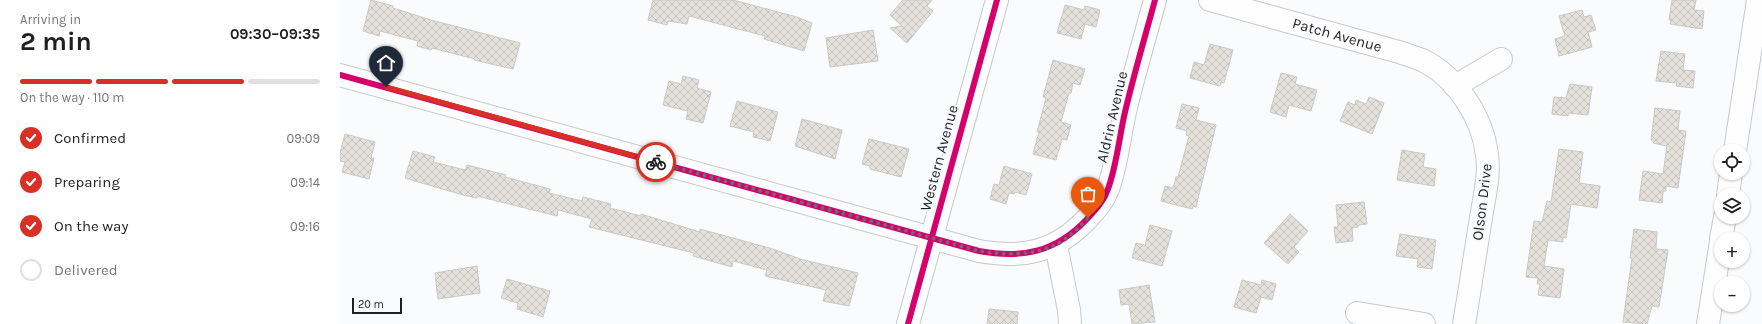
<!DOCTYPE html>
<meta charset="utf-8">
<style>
:root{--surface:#fff;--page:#f2f2f2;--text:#202124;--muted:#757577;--line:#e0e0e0;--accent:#d93025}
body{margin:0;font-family:Karla,sans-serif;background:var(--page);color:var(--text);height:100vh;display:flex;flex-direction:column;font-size:15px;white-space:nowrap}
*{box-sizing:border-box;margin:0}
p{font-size:13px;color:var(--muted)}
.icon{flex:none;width:22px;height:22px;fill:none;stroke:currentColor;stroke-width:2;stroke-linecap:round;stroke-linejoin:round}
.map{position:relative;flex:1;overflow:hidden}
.drawer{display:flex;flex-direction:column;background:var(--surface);width:340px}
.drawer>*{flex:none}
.fabs{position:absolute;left:1374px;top:144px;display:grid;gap:8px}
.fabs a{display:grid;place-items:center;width:36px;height:36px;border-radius:50%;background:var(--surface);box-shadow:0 1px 3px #0004;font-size:20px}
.scale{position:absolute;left:12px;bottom:10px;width:50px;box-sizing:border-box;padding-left:4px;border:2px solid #1e2124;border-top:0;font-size:11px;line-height:14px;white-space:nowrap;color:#1e2124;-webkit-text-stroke:3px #f8fafe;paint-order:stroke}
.pin{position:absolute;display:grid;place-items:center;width:34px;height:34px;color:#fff;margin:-41px -17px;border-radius:50% 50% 50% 0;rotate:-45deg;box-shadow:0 0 4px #0007}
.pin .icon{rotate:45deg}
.courier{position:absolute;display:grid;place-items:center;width:40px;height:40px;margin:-20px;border:3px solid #d93025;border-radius:50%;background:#fff;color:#222;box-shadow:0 1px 5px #0007}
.overview em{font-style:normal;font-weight:700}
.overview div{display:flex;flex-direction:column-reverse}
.overview{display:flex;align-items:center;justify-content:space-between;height:68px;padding:0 20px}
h1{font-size:26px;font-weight:700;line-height:30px}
.bar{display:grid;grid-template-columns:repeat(4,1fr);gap:6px 4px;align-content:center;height:48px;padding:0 20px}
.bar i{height:5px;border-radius:3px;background:var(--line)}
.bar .selected{background:var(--accent)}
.bar p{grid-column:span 4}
ol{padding:0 20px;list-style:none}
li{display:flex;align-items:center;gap:12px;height:44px}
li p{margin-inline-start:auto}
li .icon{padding:4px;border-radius:50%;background:var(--accent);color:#fff;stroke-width:4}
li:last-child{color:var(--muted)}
li i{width:22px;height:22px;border:2px solid var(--line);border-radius:50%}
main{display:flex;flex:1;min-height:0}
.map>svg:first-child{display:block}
</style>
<main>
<section class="drawer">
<div class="overview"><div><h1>2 min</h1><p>Arriving in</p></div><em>09:30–09:35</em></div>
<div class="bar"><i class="selected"></i><i class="selected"></i><i class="selected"></i><i></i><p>On the way · 110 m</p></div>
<ol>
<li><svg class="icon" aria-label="check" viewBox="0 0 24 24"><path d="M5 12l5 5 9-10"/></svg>Confirmed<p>09:09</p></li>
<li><svg class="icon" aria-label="check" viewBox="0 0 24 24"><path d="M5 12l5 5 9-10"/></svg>Preparing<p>09:14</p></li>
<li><svg class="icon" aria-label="check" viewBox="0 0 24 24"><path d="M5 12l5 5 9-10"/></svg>On the way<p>09:16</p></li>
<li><i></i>Delivered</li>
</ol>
</section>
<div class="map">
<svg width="1422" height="324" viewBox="0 0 1422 324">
<defs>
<pattern id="building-cross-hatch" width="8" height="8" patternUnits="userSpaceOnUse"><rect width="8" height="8" fill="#e5e1db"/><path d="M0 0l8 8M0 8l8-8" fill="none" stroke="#c4c1bc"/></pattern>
</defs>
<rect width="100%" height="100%" fill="#f9fbfd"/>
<path fill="url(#building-cross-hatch)" stroke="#c9c8c8" d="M31 0 53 6V8L91 20 180 43 173 69 134 60 135 59 92 48 91 50 77 46 78 41 40 31 39 36 23 31Z
M313 0H393L457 17 472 23 464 51 424 39 425 36 349 16 347 24 328 21 327 25 308 20Z
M563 0H592L587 6 593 11 567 43 550 28 562 26 550 15Z
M1332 0H1356L1354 10 1364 11 1362 29 1330 24 1331 20H1329Z
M725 5 744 10 745 6 760 10 756 27 745 24 741 39 717 33Z
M1242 10 1244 17 1251 15 1256 30 1248 32 1252 47 1219 56 1215 39 1225 36 1219 16Z
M533 30 538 61 490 67 486 38Z
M870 44 893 50 884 83 881 82 880 86 850 78 854 62 864 65Z
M1321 51 1345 54 1343 70 1355 71 1353 88 1336 86 1337 83 1316 81Z
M713 60 745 69 740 85 733 83 731 93H729L721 122 731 125 727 140 722 139 716 160 693 154 699 132H697L706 98 703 97Z
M941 73 957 77 955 84 977 90 971 111 949 105 946 117 930 112Z
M343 76 359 80 357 88 371 92 363 123 346 119 348 111 323 105 329 81 341 84Z
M1230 84 1252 87 1248 115 1228 113V116L1212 114 1214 97 1226 98Z
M1029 97 1044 103 1032 134 1000 121 1008 102 1015 105 1016 100 1026 104Z
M397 101 438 112 430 141 413 137 414 132 390 126Z
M842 104 859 108 856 120 876 125 856 207 853 206 852 209 821 201 825 186 833 188 836 177H838L849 136 846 135 847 131 836 128Z
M1315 108 1340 111 1338 130 1346 131 1338 188 1326 186V191H1323L1322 203 1299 200 1303 171 1323 174 1327 146 1313 143V140H1311Z
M462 119 502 130 495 159 455 146Z
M5 134 35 142 31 158H34L29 179 2 172 5 162 0 161V153Z
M529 139 569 149 561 177 530 169V166L522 164Z
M1219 149 1243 152 1239 183 1260 186 1257 208 1231 204 1226 238 1223 237V242L1208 240 1204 266 1224 269 1220 298 1198 295 1200 284H1197L1198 278 1186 277 1194 221 1202 222 1207 201 1211 202Z
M1062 150 1085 154 1083 167 1096 169 1094 186 1057 180Z
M73 151 95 157 93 162 125 170 127 165 166 175 165 177 210 189 209 193 242 201 243 197 271 204 270 208 301 216V214L360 232V229L433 249 460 259 518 273 509 306 483 301 486 290 425 276 427 270 393 261 392 267 353 256 354 253 249 227 252 219 218 210 217 216 137 196V198L123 195 65 178Z
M664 166 692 174 686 195 675 192 674 194 669 193 666 204 650 199 654 184 659 185Z
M1024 202 1027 224 1018 225V227L1012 228 1013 241 996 243 994 227H998L996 205Z
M950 214 968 231 954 247 959 252 948 264 924 243Z
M810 225 832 231 822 266 792 258 796 243 805 245Z
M1294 229 1317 232 1316 249 1328 250 1319 307 1312 306 1307 324 1283 322 1292 258H1290Z
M1060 234 1096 240 1092 269 1077 267 1078 259 1056 256Z
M137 266 140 293 98 299 95 273Z
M167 279 210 291 203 317 177 309 178 303 161 298Z
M902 280 921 285 922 280 936 284 932 300 921 297 916 313 894 307Z
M809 285 815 322 792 324 789 304 781 305 779 290Z
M649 309 678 312 677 324H647Z"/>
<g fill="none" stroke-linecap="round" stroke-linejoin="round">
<defs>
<g id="minor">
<path id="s1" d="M870 0 1059 52C1066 54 1074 57 1082 60 1116 76 1143 118 1147 155 1150 176 1144 198 1141 218 1135 254 1130 289 1124 324"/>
<path d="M0 75 639 251C683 259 716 252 747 219 755 210 764 201 768 189 777 164 779 138 785 112 794 74 805 37 815 0"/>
<path d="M1115 86 1161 59"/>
<path d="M1395 151 1418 0"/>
<path d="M1388 195 1391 173"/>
<path d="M1381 239 1385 217"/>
<path d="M716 245 729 310 730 324"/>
<path d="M1017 313 1084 324"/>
<path d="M568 324 657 0"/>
<path d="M1368 324 1381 241"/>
</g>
</defs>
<use href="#minor" stroke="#c6c8cb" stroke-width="24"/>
<use href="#minor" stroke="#fefeff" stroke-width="22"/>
<defs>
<path id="cycleway" d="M0 75 639 251C683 259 716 252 747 219 755 210 764 201 768 189 777 164 779 138 785 112 794 74 805 37 815 0
M568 324 657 0"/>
</defs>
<use href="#cycleway" stroke="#f8fafe" stroke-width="8"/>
<use href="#cycleway" stroke="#d6006c" stroke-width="6"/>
</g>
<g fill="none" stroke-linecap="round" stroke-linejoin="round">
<path stroke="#6b6d70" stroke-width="4" stroke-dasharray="0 7.2" d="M316 162 639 251C663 255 691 256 715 245 727 240 739 227 748 218"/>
<path stroke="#d93025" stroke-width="5" d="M46 87 316 162"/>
</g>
<g text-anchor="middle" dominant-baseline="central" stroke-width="3.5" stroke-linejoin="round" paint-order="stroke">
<g font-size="15" fill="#1e2124" stroke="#f8fafe">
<text stroke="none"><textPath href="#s1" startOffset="132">Patch Avenue</textPath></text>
<text transform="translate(772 117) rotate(-77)">Aldrin Avenue</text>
<text transform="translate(599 158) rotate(-75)">Western Avenue</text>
<text transform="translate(1142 202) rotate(-83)">Olson Drive</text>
</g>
</g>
</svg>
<div class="fabs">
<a><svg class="icon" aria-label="locate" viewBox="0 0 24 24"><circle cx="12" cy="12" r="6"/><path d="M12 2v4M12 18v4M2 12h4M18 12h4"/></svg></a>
<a><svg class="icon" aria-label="layers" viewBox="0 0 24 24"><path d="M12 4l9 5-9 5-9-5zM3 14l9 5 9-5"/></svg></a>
<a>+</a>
<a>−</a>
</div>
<div class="scale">20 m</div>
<div class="pin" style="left:748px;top:218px;background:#ea580c"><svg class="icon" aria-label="bag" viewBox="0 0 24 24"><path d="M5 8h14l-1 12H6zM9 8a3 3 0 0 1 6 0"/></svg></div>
<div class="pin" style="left:46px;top:87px;background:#1f2937"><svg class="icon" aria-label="home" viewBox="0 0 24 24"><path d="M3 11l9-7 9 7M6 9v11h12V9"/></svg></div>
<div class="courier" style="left:316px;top:162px"><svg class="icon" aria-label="bike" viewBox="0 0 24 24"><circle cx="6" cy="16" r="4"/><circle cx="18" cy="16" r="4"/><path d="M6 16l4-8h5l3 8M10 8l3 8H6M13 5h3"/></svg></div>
</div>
</main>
